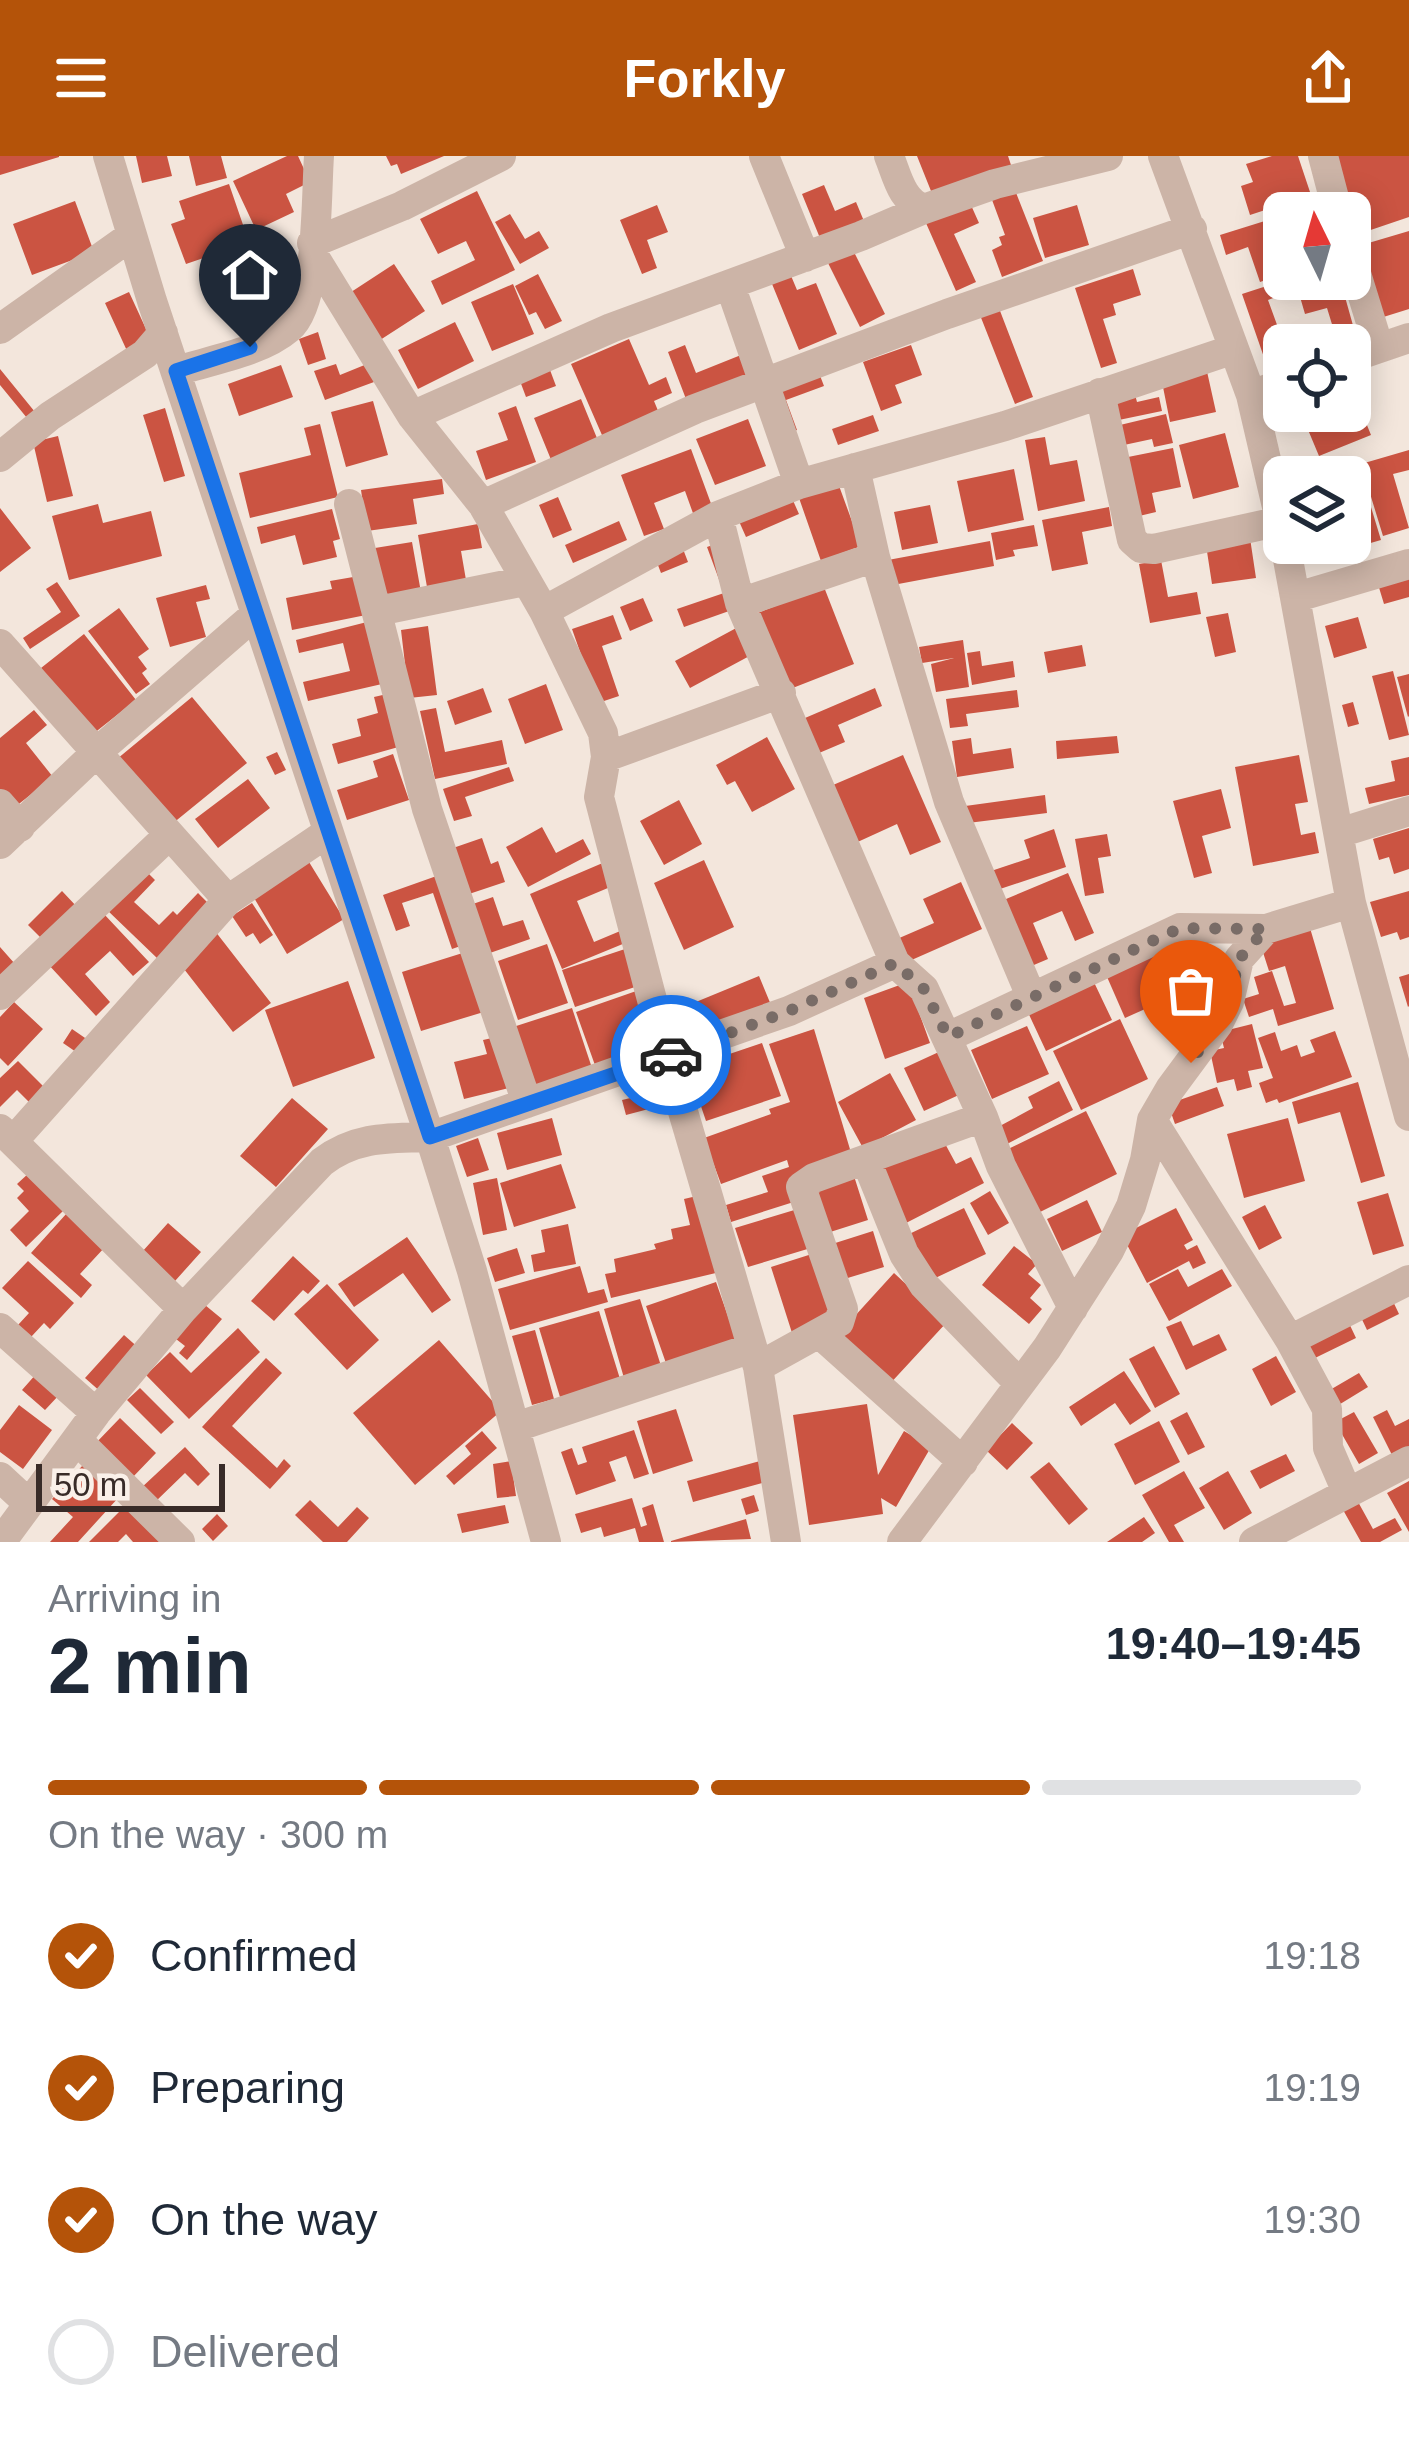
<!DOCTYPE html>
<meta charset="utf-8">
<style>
:root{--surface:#fff;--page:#f2f2f3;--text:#1f2937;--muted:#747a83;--line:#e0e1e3;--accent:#b45309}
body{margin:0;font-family:Arial,sans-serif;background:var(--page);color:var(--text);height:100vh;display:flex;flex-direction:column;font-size:45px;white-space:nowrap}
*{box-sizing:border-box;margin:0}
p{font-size:39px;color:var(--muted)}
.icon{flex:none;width:66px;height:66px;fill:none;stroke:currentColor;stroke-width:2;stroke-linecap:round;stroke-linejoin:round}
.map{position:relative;height:1386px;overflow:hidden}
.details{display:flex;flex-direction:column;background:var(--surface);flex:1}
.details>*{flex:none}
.needle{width:78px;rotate:355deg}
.controls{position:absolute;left:1263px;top:36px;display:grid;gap:24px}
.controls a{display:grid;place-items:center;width:108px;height:108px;border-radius:18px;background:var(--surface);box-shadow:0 6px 30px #0003;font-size:60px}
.scale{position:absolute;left:36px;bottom:30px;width:189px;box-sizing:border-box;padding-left:12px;border:6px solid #382b28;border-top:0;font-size:33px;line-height:42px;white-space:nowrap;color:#382b28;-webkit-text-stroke:9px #faf0e9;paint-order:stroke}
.pin{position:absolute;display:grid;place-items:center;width:102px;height:102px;color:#fff;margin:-123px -51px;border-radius:50% 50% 50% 0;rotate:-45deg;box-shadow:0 0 12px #0007}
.pin .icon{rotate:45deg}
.courier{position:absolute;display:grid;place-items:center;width:120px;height:120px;margin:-60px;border:9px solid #1a73e8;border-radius:50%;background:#fff;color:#222;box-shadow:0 3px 15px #0007}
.headline em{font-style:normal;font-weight:700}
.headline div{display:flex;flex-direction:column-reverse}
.headline{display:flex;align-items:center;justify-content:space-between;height:204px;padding:0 48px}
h1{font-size:78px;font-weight:700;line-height:90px}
.bar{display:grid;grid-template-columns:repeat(4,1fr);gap:18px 12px;align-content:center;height:144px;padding:0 48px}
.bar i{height:15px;border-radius:9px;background:var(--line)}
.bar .current{background:var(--accent)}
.bar p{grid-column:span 4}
ol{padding:0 48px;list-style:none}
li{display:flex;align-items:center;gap:36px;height:132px}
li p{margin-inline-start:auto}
li .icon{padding:12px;border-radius:50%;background:var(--accent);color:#fff;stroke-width:4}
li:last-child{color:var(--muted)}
li i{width:66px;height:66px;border:6px solid var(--line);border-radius:50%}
header{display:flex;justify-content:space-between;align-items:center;height:156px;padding:0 48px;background:var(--accent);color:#fff;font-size:54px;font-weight:700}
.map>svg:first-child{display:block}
</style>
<header><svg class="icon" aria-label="menu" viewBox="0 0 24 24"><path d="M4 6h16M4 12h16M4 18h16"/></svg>Forkly<svg class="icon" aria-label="share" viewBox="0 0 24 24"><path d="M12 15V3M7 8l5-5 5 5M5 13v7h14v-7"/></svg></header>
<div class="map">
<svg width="1409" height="1386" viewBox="0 0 1409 1386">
<rect width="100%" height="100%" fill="#f3e6dc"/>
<path fill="#cb5442" d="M0 0H59V1L0 19Z
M136 0H167L172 20 142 27Z
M189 0H221L227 22 196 30Z
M287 0H298L310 26 286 38 294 56 256 74 233 25Z
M386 0H444L401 18 397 8 391 10Z
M917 0H1008L1011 9 933 40Z
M1272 0H1298L1311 39 1250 59 1241 30 1253 26 1246 8Z
M1336 0H1409V61L1350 81V57Z
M1011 24 1043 105 1002 121 992 94 1002 89 999 81 1005 79 988 33Z
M229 28 252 95 227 104 224 95 186 108 171 68 185 63 179 45Z
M824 29 835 55 856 46 866 70 822 87 802 38Z
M477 35 515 114 442 149 431 125 475 104 466 85 438 98 420 63Z
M966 38 979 67 954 78 976 126 956 135 922 58Z
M75 45 94 96 32 119 13 68Z
M657 49 668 76 647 84 657 112 642 118 620 64Z
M1077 49 1089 89 1045 102 1033 62Z
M510 58 525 83 539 75 549 92 520 108 495 66Z
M1274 62 1284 92V118L1260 126 1248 91 1226 99 1220 79Z
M1409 75V153L1377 163 1355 91Z
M850 88 885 158 860 171 825 101Z
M394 108 425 155 377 186 345 140Z
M1133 113 1141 139 1113 148 1116 159 1103 163 1117 207 1101 212 1075 132Z
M789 115 797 134 816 127 837 178 799 194 770 123Z
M538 118 562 165 545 173 536 156 529 159 515 130Z
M1288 123H1340L1354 173 1335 178 1327 152 1305 158 1298 134 1292 136Z
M1282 125 1286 137 1268 144 1284 188V204L1267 210 1242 138Z
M513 128 534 178 492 195 471 146Z
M272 131 284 162 246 176 234 146Z
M129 136 152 186 128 197 105 147Z
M997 147 1033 241 1015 248 978 154Z
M455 166 474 205 418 233 398 194Z
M318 176 326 203 308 209 299 183Z
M629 183 649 229 666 221 672 237 654 245 661 262 605 286 571 208Z
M685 189 696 217 741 199 749 219 686 243 668 196Z
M911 189 922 219 895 229 902 247 881 255 863 206Z
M336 208 340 219 367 208 374 226 325 244 314 215Z
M281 209 293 241 239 260 228 228Z
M1206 211 1216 256 1170 266 1161 221Z
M0 213 35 256 27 262 0 229Z
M550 214 556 230 526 241 520 225Z
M819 217 824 230 786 244 797 274 777 281 761 238Z
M1133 231 1137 246 1159 241 1162 255 1114 265 1109 236Z
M1353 235 1371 279 1319 300 1301 257 1350 255V237Z
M581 243 601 292 554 311 534 262Z
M373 245 388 299 346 311 331 256Z
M516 250 536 306 486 324 476 295 508 284 498 257Z
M165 252 185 320 164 326 143 259Z
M1166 258 1173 287 1154 291 1152 283 1124 289 1120 269Z
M873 259 879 275 838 289 832 273Z
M748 263 766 310 715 329 696 283Z
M320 268 338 341 250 362 239 317 311 299 304 272Z
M1225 277 1239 331 1193 343 1179 289Z
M58 280 73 340 47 346 33 286Z
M1045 281 1050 309 1077 304 1085 345 1038 355 1025 284Z
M1173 292 1181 331 1152 337 1156 356 1135 361 1123 302Z
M691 293 713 353 694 360 685 335 654 347 664 373 644 380 621 319Z
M1409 294V314L1393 318 1409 372 1383 380 1361 308Z
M1357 305 1381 384 1329 399 1325 387H1350V374L1358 372 1350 347V321L1309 320Z
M1014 313 1024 364 968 376 957 325Z
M442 323 444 338 413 343 417 368 367 375 361 334Z
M838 327 861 390 821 405 799 342Z
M791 340 799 358 746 381 738 363Z
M558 341 572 374 553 382 539 349Z
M98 348 103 367 151 355 162 400 69 424 52 360Z
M930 349 938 387 902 394 894 356Z
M1109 351 1112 370 1082 376 1088 408 1052 415 1042 364Z
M0 352 31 392 0 416Z
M332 353 340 383 333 385 337 401 303 409 295 379 261 388 257 371Z
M619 365 627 384 573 407 565 389Z
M478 368 482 392 461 395 466 424 427 431 418 379Z
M1034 369 1038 390 1013 394 1015 400 996 404 991 377Z
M1250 382 1256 422 1212 428 1206 389Z
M724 385 746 449 684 471 677 453 724 437 707 391Z
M990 385 994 410 893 429 888 404Z
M412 386 422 442 385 448 375 392Z
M683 393 688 406 661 417 656 404Z
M1161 404 1168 441 1197 436 1201 458 1150 467 1139 408Z
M1409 416V441L1384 448 1377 425Z
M359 420 366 459 292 474 286 442 332 433 330 425Z
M57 426 80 460 30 493 23 482 61 456 46 433Z
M206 429 210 443 196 446 206 481 170 491 156 442Z
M824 431 854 508 785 535 755 458Z
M643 442 653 465 630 475 620 451Z
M119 452 149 493 138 501 147 513 142 517 150 528 136 538 88 475Z
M1228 457 1236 496 1215 501 1206 461Z
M613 459 622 483 602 490 619 540 598 547 572 473Z
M1358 461 1367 492 1334 502 1325 470Z
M367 466 382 528 308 545 303 526 350 515 343 487 299 497 296 484Z
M428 470 437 539 409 542 401 474Z
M740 470 755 497 690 532 675 505Z
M84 478 136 544 93 578 41 512Z
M963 484 969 531 936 536 931 508 954 502 922 507 919 491Z
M1082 489 1086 510 1048 517 1044 496Z
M980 495 982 510 1013 505 1015 521 972 529 967 497Z
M1393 515 1409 579 1389 584 1372 520Z
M1409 518V560L1408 561 1397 521Z
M546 528 563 574 525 588 508 543Z
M483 532 492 556 455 569 447 545Z
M875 532 882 550 838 569 845 586 812 600 798 565Z
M1017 534 1019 551 966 558 968 570 950 572 946 543Z
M387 538 402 590 338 608 332 588 361 580 357 563 378 557 374 541Z
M192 541 247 607 172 668 117 603Z
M1353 546 1359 568 1348 571 1342 549Z
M436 552 445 596 502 584 507 608 435 623 420 555Z
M34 554 47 569 26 587 53 621 15 651 0 633V582Z
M1117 580 1119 597 1057 603 1056 585Z
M767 581 795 633 752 656 735 625 727 629 716 609Z
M971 582 973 598 1011 592 1014 612 957 621 952 585Z
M277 596 286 614 275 619 266 601Z
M393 598 409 644 347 664 337 634 378 621 373 605Z
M903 599 941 686 910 699 897 668 851 689 826 632Z
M1299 599 1308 646 1295 648 1301 679 1315 676 1319 697 1253 710 1235 611Z
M1409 601V639L1369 648 1365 632 1395 625 1391 605Z
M509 611 514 625 465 641 472 660 454 665 443 633Z
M248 623 270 652 218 692 195 663Z
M1221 633 1231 672 1202 680 1212 717 1194 722 1173 645Z
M1045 639 1047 657 960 668 958 651Z
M679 644 702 688 664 709 640 665Z
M542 671 556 697 583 683 591 698 528 731 506 691Z
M1409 672V713L1394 718 1389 701 1379 704 1373 683Z
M1054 673 1066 711 994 735 988 716 1030 702 1024 684Z
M1107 678 1111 700 1098 702 1104 737 1085 740 1075 683Z
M482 682 491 708 498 705 505 726 469 738 453 692Z
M704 704 734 771 684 794 654 727Z
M309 706 344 763 287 798 253 740Z
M605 706 615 729 577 745 594 786 625 773 630 785 562 813 530 738Z
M144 713 155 724 134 746 159 769 173 755 177 759 198 737 210 749 158 803 106 753Z
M445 717 469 787 452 793 433 737 402 747 410 770 396 775 383 739Z
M1068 717 1094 777 1075 785 1062 755 1033 767 1048 803 1022 814 994 748Z
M961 726 982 773 907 806 897 783 934 767 923 743Z
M62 735 78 752 44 785 28 769Z
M1409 735V781L1400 784 1397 776 1381 781 1370 746Z
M493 741 503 770 523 764 530 783 487 798 470 749Z
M252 747 273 779 260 788 253 777 246 781 232 760Z
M103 757 149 806 133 820 110 795 85 818 110 846 96 860 47 807Z
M1310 772 1334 853 1278 870 1273 853 1249 861 1243 843 1259 838 1254 821 1272 815 1284 850 1296 847 1285 810 1269 815 1260 787Z
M215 775 271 847 233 876 177 804Z
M1191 776 1212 823 1125 862 1104 814Z
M547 788 568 847 518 864 498 805Z
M0 791 15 808 0 821Z
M631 791 644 828 575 851 562 814Z
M469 795 487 855 421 875 402 816Z
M1409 818V850L1408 851 1399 821Z
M759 820 771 849 703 877 691 848Z
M1091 820 1112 864 1046 895 1025 850Z
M348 825 375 902 293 931 265 854Z
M908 826 930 887 885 903 864 842Z
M642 833 662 889 596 912 576 856Z
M14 846 43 873 8 910 0 902V861Z
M572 852 592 912 529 933 510 872Z
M1120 863 1148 923 1081 954 1053 895Z
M1252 868 1263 912 1248 915 1252 931 1237 935 1234 923 1217 927 1210 895 1224 892 1220 876Z
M1027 870 1049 918 992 943 971 894Z
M72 873 88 884 79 898 63 887Z
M814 873 852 1000 800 1044 731 1066 726 1049 768 1036 762 1020 789 1011 787 1004 721 1028 704 982 771 958 769 953 790 946 769 888Z
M1335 875 1352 921 1279 947 1277 943 1266 947 1259 927 1273 922 1258 882 1275 876 1281 895 1297 889 1301 901 1315 896 1310 884Z
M501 880 513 931 464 943 454 906 487 898 483 884Z
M762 887 781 940 706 965 688 912Z
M941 895 961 938 924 955 904 912Z
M18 905 44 931 29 946 17 934 0 951V922Z
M890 917 916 964 863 992 838 946Z
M1059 925 1073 954 1007 988 998 971 1033 952 1028 941Z
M1358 926 1385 1020 1361 1027 1340 956 1298 968 1292 946Z
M1217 931 1224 950 1175 968 1168 948Z
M656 936 660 950 626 959 622 944Z
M292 942 328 973 276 1031 240 1000Z
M1086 955 1117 1018 1038 1057 1006 994Z
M552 962 562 999 507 1014 497 977Z
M1288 962 1305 1025 1244 1042 1227 978Z
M478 982 489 1014 467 1021 456 990Z
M942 982 956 1008 971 1001 984 1027 906 1067 879 1014Z
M561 1008 576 1052 514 1071 500 1027Z
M29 1017 64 1054 26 1091 10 1074 29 1055 17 1042 24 1035 17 1028Z
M854 1020 868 1064 824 1078 810 1034Z
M497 1022 507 1074 483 1079 473 1027Z
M990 1035 1009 1067 988 1079 970 1047Z
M1388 1037 1404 1090 1373 1099 1357 1046Z
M701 1039 720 1116 611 1142 605 1118 616 1116 614 1103 656 1093 654 1088 673 1083 671 1073 690 1069 684 1043Z
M1087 1044 1102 1076 1062 1095 1047 1063Z
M1265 1049 1282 1082 1259 1094 1242 1061Z
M801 1052 814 1091 748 1111 735 1072Z
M964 1052 986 1098 929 1125 907 1079Z
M1176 1052 1193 1084 1184 1089 1187 1094 1197 1089 1206 1107 1193 1113 1189 1105 1147 1127 1122 1079Z
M67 1057 105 1091 80 1118 92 1129 81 1142 31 1097Z
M168 1067 201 1096 175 1125 142 1096Z
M568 1068 576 1108 534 1116 531 1099 545 1096 541 1074Z
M873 1075 884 1111 841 1124 829 1089Z
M407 1081 451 1144 432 1157 403 1117 354 1151 338 1128Z
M1014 1090 1037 1108 1028 1118 1041 1129 1030 1142 1042 1153 1029 1168 982 1129Z
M517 1092 525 1117 495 1126 487 1102Z
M815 1097 838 1165 793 1180 771 1111Z
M293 1100 320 1125 308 1138 303 1134 274 1165 251 1145Z
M28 1105 74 1147 50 1173 44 1167 31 1181 18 1169 29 1157 2 1132Z
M580 1110 588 1137 604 1133 608 1146 510 1174 498 1133Z
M1178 1113 1188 1131 1222 1113 1232 1130 1169 1165 1149 1128Z
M894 1117 947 1166 886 1232 833 1184Z
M716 1126 737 1186 667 1210 646 1150Z
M327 1128 379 1184 347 1214 294 1158Z
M1390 1139 1399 1158 1367 1174 1358 1155Z
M640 1143 661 1210 624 1222 604 1153Z
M205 1149 222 1163 187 1204 179 1197 185 1190 176 1183Z
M599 1155 620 1223 560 1241 539 1172Z
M1347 1163 1356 1182 1315 1202 1305 1182Z
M1181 1165 1193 1190 1219 1178 1227 1194 1186 1214 1166 1171Z
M238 1172 260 1196 189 1263 146 1219 170 1196 191 1217Z
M535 1174 554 1243 532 1249 512 1180Z
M124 1179 141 1194 102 1237 85 1222Z
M439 1184 501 1255 415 1329 353 1257Z
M1154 1190 1180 1238 1155 1252 1129 1203Z
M1276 1200 1296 1236 1271 1250 1252 1213Z
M266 1202 282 1217 232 1270 277 1312 284 1303 291 1310 270 1333 202 1271Z
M1124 1215 1151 1255 1130 1269 1115 1247 1081 1270 1069 1251Z
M37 1217 60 1238 45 1254 22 1234Z
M1359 1217 1368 1231 1332 1253 1323 1238Z
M140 1232 174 1266 161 1278 127 1244Z
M867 1248 878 1319 904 1275 931 1291 896 1351 881 1342 883 1358 809 1369 793 1259Z
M19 1249 52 1274 23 1313 0 1296V1274Z
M676 1253 693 1305 653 1318 637 1265Z
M1387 1254 1395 1270 1409 1263V1291L1392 1299 1373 1261Z
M1187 1256 1205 1291 1188 1299 1170 1265Z
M1354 1256 1378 1297 1359 1308 1335 1266Z
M120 1262 156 1297 131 1323 94 1289Z
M1159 1265 1180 1306 1135 1329 1114 1288Z
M1012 1267 1033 1287 1007 1314 986 1294Z
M634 1274 649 1318 634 1323 626 1300 609 1306 616 1325 576 1339 561 1296 572 1292 578 1309 587 1306 582 1291Z
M482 1275 497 1292 454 1329 446 1320 471 1298 465 1290Z
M185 1291 210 1318 198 1330 185 1317 154 1347 140 1333Z
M1286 1298 1295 1315 1260 1333 1250 1315Z
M511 1305 516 1340 497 1342 493 1308Z
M760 1305 766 1326 693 1346 687 1325Z
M1049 1306 1088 1353 1069 1369 1030 1321Z
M83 1309 119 1341 78 1386H50L73 1361 52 1343Z
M1184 1315 1205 1352 1174 1369 1184 1386H1169L1142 1339Z
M1228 1315 1252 1357 1224 1374 1199 1332Z
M1409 1325V1376L1387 1337Z
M754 1339 759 1355 746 1359 741 1343Z
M632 1342 641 1371 647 1369 642 1352 653 1348 664 1386H639L635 1372 604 1381 601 1371 581 1377 575 1358Z
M310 1344 338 1371 357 1351 369 1362 347 1386H323L295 1359Z
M1357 1344 1373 1373 1395 1362 1402 1374 1380 1386H1361L1342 1352Z
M505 1349 509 1367 462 1377 457 1358Z
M125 1350 160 1386H133L126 1378 118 1386H89Z
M217 1358 228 1370 213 1385 202 1373Z
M1144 1361 1155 1377 1142 1386H1107Z
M746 1363 751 1383 671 1386V1385Z"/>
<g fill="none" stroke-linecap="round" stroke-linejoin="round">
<path stroke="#ccb4a7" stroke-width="30" d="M108 0 152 145 430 981 472 1115 546 1386
M764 0 805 101
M889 0C897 20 902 46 924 53L995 28 1108 0
M1163 0 1251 239 1284 381
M1323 0 1338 57
M312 87 402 50 501 0
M1350 98 1379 192
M315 102 412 260 483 349 544 455 603 577 606 601 599 641 667 901 758 1211 786 1386
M730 129 799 328
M0 173 131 80
M1350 202 1409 182
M176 215C212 204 261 196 289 172 319 147 316 40 319 0
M1100 237 1132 384 1141 392 1154 393 1281 365
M1251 239 1284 227
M412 260 611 172 861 80 924 53
M0 301 50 260 145 198 163 177
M855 312 875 401 949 646 1031 840
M349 348 427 653 527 947
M483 349 695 253 947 158 1192 73
M1285 387 1351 747 1409 960
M1297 441 1409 408
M740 447 875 401
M378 455 525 425
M544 455 718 360 799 328 1005 270 1234 193
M0 488 228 744
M606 601 781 537
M0 648 20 671
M1339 677 1409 655
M0 688 97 596 256 458
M0 839 169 679
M948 881 1180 772 1266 773
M983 961 1001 1010 1073 1152
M1152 964 1290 1184 1327 1253 1328 1292 1347 1336
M0 973 183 1153
M14 984 228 744 327 677
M866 1004 904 1098 924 1129 1019 1227
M0 1172 96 1257
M820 1178 963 1306
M1290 1184 1409 1124
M758 1211 839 1166 843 1153 801 1031 814 1022 983 961 924 833 895 807
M516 1271 752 1192
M77 1284 180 1386
M0 1321 28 1347
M1 1386 96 1257 183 1153 322 1006C356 980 390 982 430 981L789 855 895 807 740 447 718 360
M902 1386 1047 1192 1109 1095 1131 1050 1145 1004 1152 964 1170 933 1218 868 1229 846 1239 803 1266 773 1351 747
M1254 1386 1409 1305"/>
</g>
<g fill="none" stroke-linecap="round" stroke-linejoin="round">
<path stroke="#796c67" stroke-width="12" stroke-dasharray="0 21.6" d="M671 899 789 855 895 807 924 833 948 881 1180 772 1266 773 1239 803 1229 846 1191 907"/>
<path stroke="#1a73e8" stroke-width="15" d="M250 191 176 215 430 981 671 899"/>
</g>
</svg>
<div class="controls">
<a><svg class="needle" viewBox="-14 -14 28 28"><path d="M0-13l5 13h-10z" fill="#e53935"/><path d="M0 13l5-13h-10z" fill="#747a83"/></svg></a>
<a><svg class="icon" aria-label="locate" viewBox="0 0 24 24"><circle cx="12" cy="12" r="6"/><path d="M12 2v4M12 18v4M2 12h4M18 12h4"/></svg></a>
<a><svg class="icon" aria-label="layers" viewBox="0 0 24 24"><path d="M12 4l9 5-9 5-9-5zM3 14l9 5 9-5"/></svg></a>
</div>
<div class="scale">50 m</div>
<div class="pin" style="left:1191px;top:907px;background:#ea580c"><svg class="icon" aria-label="bag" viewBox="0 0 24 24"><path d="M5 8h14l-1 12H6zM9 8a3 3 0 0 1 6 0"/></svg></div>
<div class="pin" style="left:250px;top:191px;background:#1f2937"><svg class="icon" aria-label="home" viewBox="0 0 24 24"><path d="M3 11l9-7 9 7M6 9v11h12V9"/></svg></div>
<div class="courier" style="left:671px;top:899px"><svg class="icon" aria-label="car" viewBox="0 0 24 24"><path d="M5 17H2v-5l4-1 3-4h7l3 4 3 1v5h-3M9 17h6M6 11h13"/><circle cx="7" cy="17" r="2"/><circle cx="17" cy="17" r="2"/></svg></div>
</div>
<section class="details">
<div class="headline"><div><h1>2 min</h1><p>Arriving in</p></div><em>19:40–19:45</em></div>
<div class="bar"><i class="current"></i><i class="current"></i><i class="current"></i><i></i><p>On the way · 300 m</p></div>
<ol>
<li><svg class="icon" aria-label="check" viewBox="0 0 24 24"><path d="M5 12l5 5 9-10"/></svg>Confirmed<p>19:18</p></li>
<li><svg class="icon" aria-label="check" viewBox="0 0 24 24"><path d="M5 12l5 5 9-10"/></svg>Preparing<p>19:19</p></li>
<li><svg class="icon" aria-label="check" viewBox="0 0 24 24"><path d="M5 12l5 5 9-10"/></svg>On the way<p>19:30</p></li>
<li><i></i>Delivered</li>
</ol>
</section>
